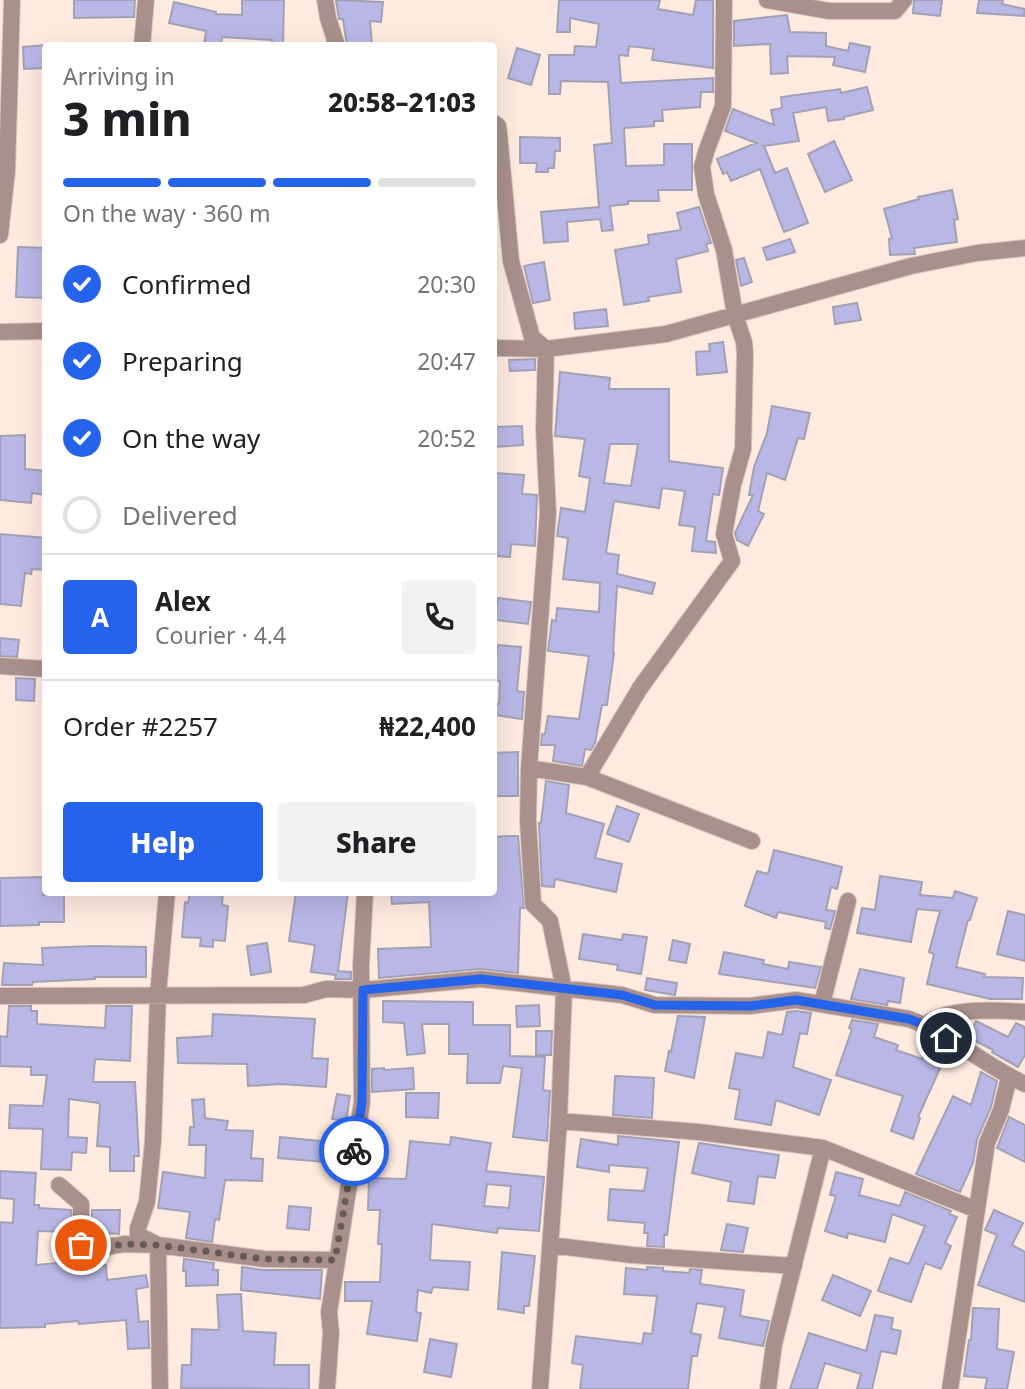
<!DOCTYPE html>
<meta charset="utf-8">
<style>
:root{--surface:#fff;--page:#f2f2f2;--text:#202124;--muted:#757577;--line:#e0e0e0;--accent:#2563eb}
body{margin:0;font-family:"Noto Sans",sans-serif;background:var(--page);color:var(--text);height:100vh;display:flex;flex-direction:column;font-size:26px;white-space:nowrap}
*{box-sizing:border-box;margin:0}
p{font-size:23px;color:var(--muted)}
.icon{flex:none;width:38px;height:38px;fill:none;stroke:currentColor;stroke-width:2;stroke-linecap:round;stroke-linejoin:round}
.map{position:relative;flex:1;overflow:hidden}
.drawer{position:absolute;left:42px;top:42px;width:455px;height:854px;display:flex;flex-direction:column;background:var(--surface);border-radius:7px;box-shadow:0 7px 28px #0002}
.drawer>*{flex:none}
.pin{position:absolute;display:grid;place-items:center;width:60px;height:60px;color:#fff;margin:-30px;border:4px solid #fff;border-radius:50%;box-shadow:0 2px 7px #0007}
.courier{position:absolute;display:grid;place-items:center;width:70px;height:70px;margin:-35px;border:5px solid #2563eb;border-radius:50%;background:#fff;color:#222;box-shadow:0 2px 9px #0007}
.head em{font-style:normal;font-weight:800}
.head div{display:flex;flex-direction:column-reverse}
.head{display:flex;align-items:center;justify-content:space-between;height:119px;padding:0 21px}
h1{font-size:46px;font-weight:800;line-height:52px}
.bar{display:grid;grid-template-columns:repeat(4,1fr);gap:10px 7px;align-content:center;height:84px;padding:0 21px}
.bar i{height:9px;border-radius:5px;background:var(--line)}
.bar .selected{background:var(--accent)}
.bar p{grid-column:span 4}
.line{display:flex;align-items:center;gap:18px;padding:0 21px;border-top:2px solid var(--line)}
.line div{flex:1}
.round{display:grid;place-items:center;flex:none;width:74px;height:74px;border-radius:7px;background:var(--page)}
ol{padding:0 21px;list-style:none}
li{display:flex;align-items:center;gap:21px;height:77px}
li p{margin-inline-start:auto}
li .icon{padding:7px;border-radius:50%;background:var(--accent);color:#fff;stroke-width:4}
li:last-child{color:var(--muted)}
li i{width:38px;height:38px;border:4px solid var(--line);border-radius:50%}
.button{display:flex;gap:14px;margin-top:auto;padding:14px 21px}
.button a{flex:1;height:80px;border-radius:7px;background:var(--accent);color:#fff;font-size:28px;font-weight:800;line-height:80px;text-align:center}
.button a+a{background:var(--page);color:var(--text)}
.map>svg:first-child{display:block}
</style>
<div class="map">
<svg width="1025" height="1389" viewBox="0 0 1025 1389">
<rect width="100%" height="100%" fill="#ffeae0"/>
<path fill="#b9b7e6" stroke="#a2a1b4" stroke-width="2" fill-rule="evenodd" d="M74 0H135L134 17 74 18Z
M242 0H284L283 46H271L272 40 222 37 221 46H204L206 31 169 23 174 2 216 12V14L242 15Z
M336 0 383 2 381 22 370 21 372 46H347L343 19H339Z
M559 0H660L658 9 693 15 696 0H713V68L652 60 654 49 629 46 628 56 619 55 621 83 713 78V92H701L700 107 662 110 663 121H654V126L624 128 626 166 664 165V144H692V190H658L659 201H628V204L610 206 613 230 602 231 600 219 567 222 568 241 544 243 541 212 599 207 594 145 612 143 608 82 561 81 560 94H549V55H574L575 46 596 47 599 24 570 18V32H557Z
M914 0H942L940 16 913 13Z
M979 0H1003L1002 4 1025 9 1024 16 977 13Z
M787 15 790 32 826 33V46L848 51 850 43 870 47 865 72 833 65 835 57 787 56 788 73 771 74 770 44 734 46V21Z
M46 45V68L24 69 23 47Z
M517 48 540 55 531 85 508 78Z
M867 87 873 110 844 117V119L828 121 826 107 793 113 799 141 764 146 775 173 787 168 808 223 784 232 760 169 731 181 727 172 723 174 717 159 756 143 725 131 733 109 774 125 771 110 782 108 781 97 840 89 841 93Z
M520 137 560 138V151H555L554 168H548V172H536L537 163H520Z
M834 141 852 180 825 192 808 154Z
M952 190 958 219 954 220 957 242 914 248 915 254 890 255 889 239 892 238 884 209 919 199 918 197Z
M699 207 711 243 706 244 708 251 676 259 681 292 648 297 649 301 624 305 615 250 649 244 648 235 681 230 677 213Z
M790 239 795 252 767 260 763 248Z
M18 247 46 248V298L16 297Z
M744 258 752 282 741 286 736 260Z
M544 262 550 300 533 303 524 266Z
M857 303 861 320 835 324 833 307Z
M606 309 608 326 575 329 574 313Z
M723 342 727 372 697 375 696 352 710 351 709 344Z
M535 359V370L510 371 509 360Z
M560 372 610 378 609 389H669V461L723 468 719 495 713 494 706 541 715 542 716 553 692 551 695 527 679 525 685 491 662 488 659 508 614 501 606 553 619 555 617 574 655 583 652 594 617 586 613 653H614L607 705H602L595 743 591 750 585 749 582 766 553 761 555 745H541L542 734H545L548 716 579 719 589 656 548 651 552 620 556 621 557 608 599 612 600 583 563 579 568 538 557 536 561 508 585 512 590 478 579 476 585 439 555 436ZM610 444H638L631 486 604 483Z
M772 406 810 413 804 439 798 438 785 480 767 473 758 511 764 514 748 546 737 540 735 533 753 495H749L754 467 767 433Z
M522 426 523 445 494 447V427Z
M25 435V469L46 471V495L32 493 31 503 0 500V436Z
M494 473 524 475 522 494 537 495 535 546 511 544 510 557 494 556Z
M0 534 46 538V570L32 569 31 574 25 573 21 606 0 604Z
M498 598 531 602 528 624 495 620Z
M0 638 19 640 17 657 0 656Z
M497 645 521 647 517 691 524 692 522 719 494 715V704H499L500 681H494Z
M16 678 35 679 34 701 16 700Z
M518 752V796H494V753Z
M546 781 569 785 566 813 604 824 595 858 622 864 616 892 555 879 554 887 542 886 539 823H541Z
M617 806 639 814 629 842 607 834Z
M512 836H518L524 908H520L518 973 480 969 379 978 378 949 431 947 429 902 392 904 391 892H494V837Z
M774 850 842 867 837 889 831 887 826 910 835 911 830 929 825 928 826 922 778 912 776 918 745 906 757 871 768 874Z
M880 876 922 882 920 895 953 898 955 891 977 898 970 920H968L956 967 985 974 984 977 1023 978 1022 999H990L927 984 934 954 929 952 940 911 917 909 911 942 857 933 862 908 875 910Z
M43 877V895H64V922H39V925L0 926V878Z
M190 892H223L222 905 228 906 225 941 213 940V947L200 946 201 938 182 937 185 902 188 903Z
M296 892H348L338 971 351 972V979H335L336 975 311 972 315 945 289 941Z
M1008 911 1025 915V961L997 954Z
M583 934 622 940 623 934 647 937 641 974 617 970 618 965 579 959Z
M673 940 690 944 686 963 669 960Z
M267 943 271 972 251 975 247 946Z
M94 946 146 947V977H95V979L33 982 32 985H2L4 963 43 965 42 948Z
M724 952 764 960 763 964 788 969 789 962 821 967 815 988 719 974Z
M860 969 904 978 900 1003 888 1001 887 1005 851 999Z
M647 978 677 983 675 995 645 990Z
M383 1001 473 1002V1025H510V1056L545 1057 543 1090 550 1091 547 1141 513 1137 522 1068 503 1066 500 1083H467L468 1054H449V1024H422L425 1053 407 1055 404 1023 383 1022Z
M539 1005 540 1026 517 1027 516 1006Z
M9 1006H31V1011H37V1024L105 1028 106 1006H132L130 1061 95 1059 93 1082H135L139 1156H134V1171H110V1147L97 1146 100 1105 99 1103 69 1099 68 1137 87 1138 86 1153 72 1152 71 1170 41 1169 43 1129 9 1128 10 1105 43 1106 47 1075H31V1067L0 1066V1036L7 1037Z
M796 1011 811 1013 807 1034 800 1033 793 1067 831 1080 819 1115 776 1100 771 1125 735 1119 740 1090 729 1088 736 1053 763 1058 768 1032 782 1035 787 1012Z
M213 1014 315 1019 312 1058 328 1059 326 1087 281 1084 248 1086 247 1064 178 1063 177 1038 212 1036Z
M678 1016 705 1017 694 1078 665 1071 669 1051 671 1052Z
M852 1020 878 1024 874 1037 898 1045 896 1050 922 1059 930 1040 952 1053 951 1057 946 1055 918 1117 920 1118 913 1139 891 1131 903 1096 836 1075 852 1029 849 1028Z
M976 1021 1008 1037 1016 1023 1025 1027V1055L1018 1067 992 1052 993 1050 968 1037Z
M536 1031H552L551 1055H536Z
M384 1068V1070L413 1068 414 1089 372 1092V1069Z
M981 1072 997 1081 991 1107 977 1139 973 1163 960 1192 916 1174 953 1096 971 1105Z
M615 1076 654 1078 652 1118 613 1115Z
M406 1093H439L438 1118 406 1117Z
M337 1094 350 1096 346 1121 332 1119Z
M204 1099 205 1118 228 1121 226 1130 253 1131 251 1158 263 1159 262 1181 225 1180 219 1220 215 1219 212 1242 186 1238 190 1212 158 1208 163 1172 205 1178 206 1145H189L190 1127H194L192 1100Z
M1009 1117 1025 1125V1162L997 1148Z
M618 1136 679 1142 667 1235H664V1247L647 1246 648 1233H644L645 1223 608 1220 610 1189 644 1191 648 1168 609 1165V1172L577 1167 581 1139 618 1145Z
M280 1137 340 1143 337 1163 278 1158Z
M451 1137 491 1143 486 1171 544 1177 539 1231 498 1228 497 1233 432 1224 430 1260 470 1262 468 1290 433 1287 431 1293 418 1290 416 1312 421 1313 417 1341 367 1334 372 1301H345V1282H380L382 1244H378L380 1210H368L369 1178 406 1179 410 1141 450 1145ZM487 1184 511 1186 509 1208 484 1206Z
M699 1143 779 1155 775 1178 758 1176 754 1204 728 1201 731 1182 692 1173Z
M0 1171 36 1173 34 1205H39V1208L71 1210V1232L38 1231 36 1265 68 1262 69 1269 106 1265 107 1280 146 1275 148 1287 136 1289 139 1322 148 1321 149 1348 128 1349 126 1320 79 1324 78 1321 45 1324V1327L0 1328V1222L13 1223 14 1199 0 1198Z
M836 1172 863 1179 859 1195 900 1206 905 1192 951 1211 949 1214 957 1217 945 1243 951 1246 941 1269 925 1263 911 1302 878 1291 890 1258 909 1264 925 1226 892 1214 885 1242 848 1233 847 1238 825 1231 836 1196 830 1195Z
M289 1206 311 1208 309 1230 287 1228Z
M92 1210H120L119 1234 92 1232Z
M994 1210 1023 1223 1012 1245 1025 1252V1302L978 1285 997 1235 985 1230Z
M727 1224 748 1228 743 1252 721 1250Z
M502 1252 535 1256 529 1306H524V1313L498 1309Z
M184 1259 214 1263 213 1270H218V1285L186 1286V1271H183Z
M242 1267 264 1270H322L320 1299 241 1290Z
M647 1267 663 1268V1271L689 1273 690 1269 702 1270 700 1284 744 1290 740 1316 769 1321 763 1346 719 1338 725 1307 697 1303 691 1333 701 1335 697 1356H692L688 1389H580L583 1365 572 1363 576 1336 642 1344 644 1333 652 1334 657 1296 624 1294 626 1268 647 1270Z
M833 1275 871 1291 860 1316 822 1300Z
M241 1294 243 1331 276 1333 274 1365H309V1389L181 1388 182 1365H191L192 1329 219 1330 217 1295Z
M973 1308 999 1309 997 1349 1014 1352 1007 1389H985L987 1378 964 1376 969 1340H971Z
M875 1315 893 1318 891 1329 901 1331 896 1354 881 1351 872 1389H857L861 1374 825 1363 817 1389H790L809 1333 866 1351Z
M430 1339 457 1344 451 1377 424 1372Z"/>
<g fill="none" stroke-linecap="round" stroke-linejoin="round">
<defs>
<path id="minor" d="M325 0 328 18 337 46
M767 0 829 11H895L904 0
M142 46 146 0
M494 123 498 126 499 133 511 261 532 337 546 349 544 430 548 513 529 768 528 820 533 904 550 921 564 989 559 1121 540 1389
M0 235 7 171 12 0
M0 332 46 331
M494 348 546 349 666 334 911 266 977 253 1025 248
M0 666 46 669
M529 768 587 777 752 841
M587 777 640 688 732 561 724 534 733 485 743 449 745 354 744 342 735 315 724 250 706 194 702 167 706 152 723 106 724 0
M0 996 304 995 326 989 363 990 481 979 622 995 655 1005 750 1006 796 1000 909 1019C951 1034 985 1066 1025 1084
M822 1004 848 901
M925 1025C947 1007 998 1010 1025 1012
M559 1121 699 1132 823 1148 977 1210
M59 1185 81 1204V1245L102 1248 124 1244 158 1245 264 1259 335 1260
M550 1245 632 1255 794 1266
M160 1389 158 1245 138 1235V1228L147 1202 153 1141 158 995 167 892
M327 1389 331 1333 329 1312 362 1102 361 965 365 892
M768 1389 774 1344 823 1148
M950 1389 987 1143 1001 1110 1009 1077"/>
</defs>
<use href="#minor" stroke="#d9c6be" stroke-width="18"/>
<use href="#minor" stroke="#a9908c" stroke-width="16"/>
</g>
<g fill="none" stroke-linecap="round" stroke-linejoin="round">
<path stroke="#665a54" stroke-width="7" stroke-dasharray="0 12.6" d="M81 1245 102 1248 124 1244 158 1245 264 1259 335 1260 354 1151"/>
<path stroke="#2563eb" stroke-width="9" d="M354 1151 362 1102 363 990 481 979 622 995 655 1005 750 1006 796 1000 909 1019 925 1025 946 1038"/>
</g>
</svg>
<div class="pin" style="left:81px;top:1245px;background:#ea580c"><svg class="icon" aria-label="bag" viewBox="0 0 24 24"><path d="M5 8h14l-1 12H6zM9 8a3 3 0 0 1 6 0"/></svg></div>
<div class="pin" style="left:946px;top:1038px;background:#1f2937"><svg class="icon" aria-label="home" viewBox="0 0 24 24"><path d="M3 11l9-7 9 7M6 9v11h12V9"/></svg></div>
<div class="courier" style="left:354px;top:1151px"><svg class="icon" aria-label="bike" viewBox="0 0 24 24"><circle cx="6" cy="16" r="4"/><circle cx="18" cy="16" r="4"/><path d="M6 16l4-8h5l3 8M10 8l3 8H6M13 5h3"/></svg></div>
<section class="drawer">
<div class="head"><div><h1>3 min</h1><p>Arriving in</p></div><em>20:58–21:03</em></div>
<div class="bar"><i class="selected"></i><i class="selected"></i><i class="selected"></i><i></i><p>On the way · 360 m</p></div>
<ol>
<li><svg class="icon" aria-label="check" viewBox="0 0 24 24"><path d="M5 12l5 5 9-10"/></svg>Confirmed<p>20:30</p></li>
<li><svg class="icon" aria-label="check" viewBox="0 0 24 24"><path d="M5 12l5 5 9-10"/></svg>Preparing<p>20:47</p></li>
<li><svg class="icon" aria-label="check" viewBox="0 0 24 24"><path d="M5 12l5 5 9-10"/></svg>On the way<p>20:52</p></li>
<li><i></i>Delivered</li>
</ol>
<div class="line" style="height:126px"><b class="round" style="background:var(--accent);color:#fff">A</b><div><b>Alex</b><p>Courier · 4.4</p></div><a class="round"><svg class="icon" aria-label="phone" viewBox="0 0 24 24"><path d="M5 4h4l2 5-3 2q2 4 5 5l2-3 5 2v4C11 20 4 13 5 4z"/></svg></a></div>
<div class="line" style="height:91px"><div>Order #2257</div><b>₦22,400</b></div>
<div class="button"><a>Help</a><a>Share</a></div>
</section>
</div>
